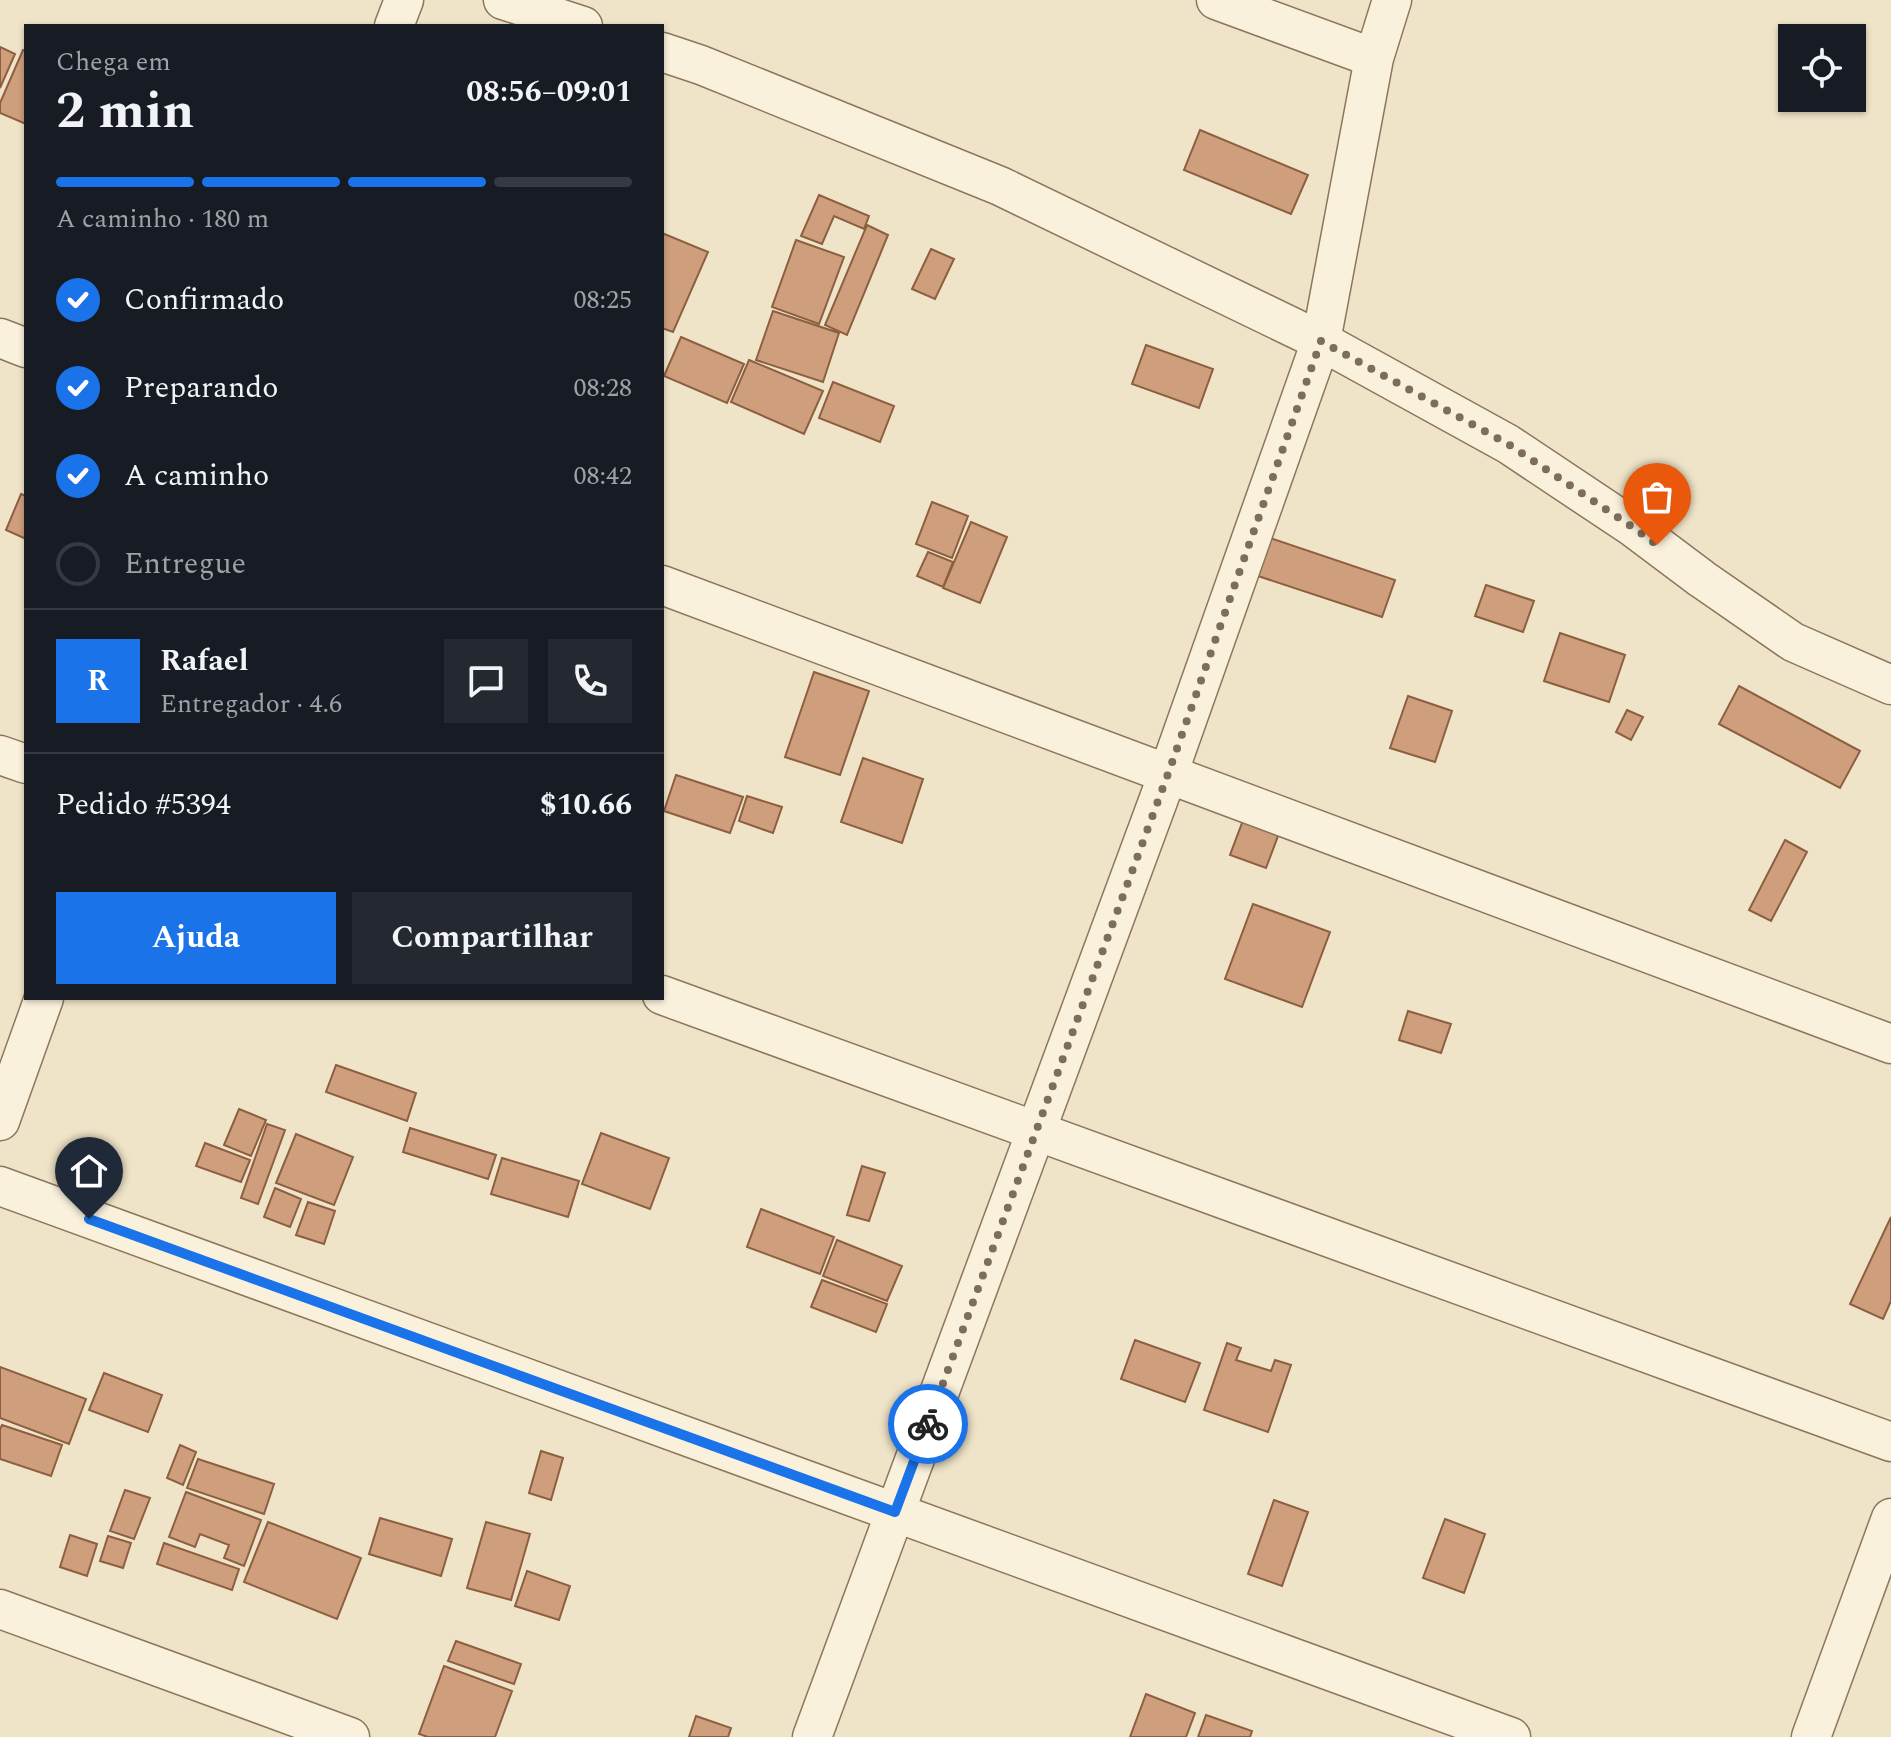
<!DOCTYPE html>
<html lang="pt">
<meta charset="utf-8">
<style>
:root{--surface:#171b24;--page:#242831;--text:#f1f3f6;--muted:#9ea1a6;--line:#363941;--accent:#1a73e8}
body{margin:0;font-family:Spectral,serif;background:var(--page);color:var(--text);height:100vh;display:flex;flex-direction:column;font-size:30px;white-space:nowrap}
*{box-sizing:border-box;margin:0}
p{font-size:26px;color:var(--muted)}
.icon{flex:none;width:44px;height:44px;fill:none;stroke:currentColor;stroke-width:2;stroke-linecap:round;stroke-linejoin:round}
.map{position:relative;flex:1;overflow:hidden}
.details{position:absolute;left:24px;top:24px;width:640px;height:976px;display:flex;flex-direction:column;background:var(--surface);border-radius:0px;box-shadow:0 2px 6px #0004}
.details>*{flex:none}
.controls{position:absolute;left:1778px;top:24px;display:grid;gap:16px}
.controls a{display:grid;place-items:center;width:88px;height:88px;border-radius:0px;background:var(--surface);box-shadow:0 2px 6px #0004;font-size:40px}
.pin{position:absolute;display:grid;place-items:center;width:68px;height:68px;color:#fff;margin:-82px -34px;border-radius:50% 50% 50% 0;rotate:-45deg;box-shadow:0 0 8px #0007}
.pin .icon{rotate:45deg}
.courier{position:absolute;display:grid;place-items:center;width:80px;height:80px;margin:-40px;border:6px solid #1a73e8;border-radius:50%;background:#fff;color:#222;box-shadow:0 2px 10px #0007}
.headline em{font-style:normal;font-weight:700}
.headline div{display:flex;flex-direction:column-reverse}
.headline{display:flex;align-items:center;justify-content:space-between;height:136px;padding:0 32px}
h1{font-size:52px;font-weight:700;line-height:60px}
.bar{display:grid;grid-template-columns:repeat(4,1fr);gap:12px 8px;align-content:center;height:96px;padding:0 32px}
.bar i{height:10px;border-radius:6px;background:var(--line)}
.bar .selected{background:var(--accent)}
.bar p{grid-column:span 4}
.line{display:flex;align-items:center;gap:20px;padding:0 32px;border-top:2px solid var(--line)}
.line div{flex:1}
.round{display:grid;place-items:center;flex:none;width:84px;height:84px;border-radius:0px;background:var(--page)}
ol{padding:0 32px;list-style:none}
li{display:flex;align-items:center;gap:24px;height:88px}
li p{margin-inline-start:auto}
li .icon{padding:8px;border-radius:50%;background:var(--accent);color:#fff;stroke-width:4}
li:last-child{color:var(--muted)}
li i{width:44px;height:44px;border:4px solid var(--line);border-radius:50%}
.primary-button{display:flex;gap:16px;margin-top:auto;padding:16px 32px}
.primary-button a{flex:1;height:92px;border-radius:0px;background:var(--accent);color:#fff;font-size:32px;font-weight:700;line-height:92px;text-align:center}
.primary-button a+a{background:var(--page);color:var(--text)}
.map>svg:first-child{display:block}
</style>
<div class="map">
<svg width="1891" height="1737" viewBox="0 0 1891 1737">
<rect width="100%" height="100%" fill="#f0e4c8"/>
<path fill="#cf9f7d" stroke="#8d5f41" stroke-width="2" d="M0 47 15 54 0 88Z
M23 50 26 51V124L0 113V103Z
M1200 130 1308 175 1291 214 1184 170Z
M819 195 869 216 864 229 834 216 822 244 801 236Z
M867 225 888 235 847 335 825 325Z
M662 233 708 252 673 332 662 328Z
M796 240 844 257 819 324 772 307Z
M931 249 954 259 935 299 912 289Z
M773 311 839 333 823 382 756 360Z
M681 337 744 364 727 403 664 376Z
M1146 345 1213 369 1199 408 1132 384Z
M749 360 823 391 804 434 731 402Z
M833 382 894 406 880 442 819 418Z
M21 494 26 496V539L6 530Z
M932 502 968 516 952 558 916 544Z
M971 522 1007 537 980 603 943 588Z
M1270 538 1395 580 1382 617 1258 576Z
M928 552 953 562 943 587 917 576Z
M1486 585 1534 601 1523 632 1475 616Z
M1560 633 1625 655 1609 702 1544 681Z
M814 672 869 691 840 775 785 757Z
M1739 686 1860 751 1840 788 1719 724Z
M1408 696 1452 711 1435 762 1390 748Z
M1627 710 1643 717 1631 740 1616 732Z
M863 758 923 779 902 843 841 822Z
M676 775 743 797 730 833 664 811Z
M747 796 782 807 773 833 739 821Z
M1248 807 1284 820 1266 868 1230 855Z
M1785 840 1807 852 1771 921 1749 910Z
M1253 904 1330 932 1302 1007 1225 979Z
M1408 1011 1451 1024 1441 1053 1399 1040Z
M336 1065 416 1093 407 1121 326 1092Z
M239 1109 266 1120 251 1156 224 1145Z
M267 1124 285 1130 258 1204 241 1198Z
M410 1128 496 1155 488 1179 403 1152Z
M601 1133 669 1158 650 1209 582 1184Z
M296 1134 353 1157 334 1205 276 1183Z
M205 1143 250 1160 241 1182 196 1166Z
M502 1158 579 1181 568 1217 491 1194Z
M862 1166 885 1173 869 1221 847 1215Z
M275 1188 301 1199 290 1227 264 1217Z
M308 1202 335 1211 324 1244 296 1235Z
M761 1209 834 1237 820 1274 747 1247Z
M1891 1217V1301L1883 1319 1850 1304Z
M837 1240 902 1266 887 1301 823 1276Z
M822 1280 887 1304 876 1332 811 1307Z
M1135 1340 1200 1363 1185 1402 1121 1379Z
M1227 1343 1241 1348 1236 1360 1271 1371 1275 1360 1291 1365 1268 1432 1204 1410Z
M0 1367 86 1399 69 1444 0 1418Z
M104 1373 162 1395 148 1432 89 1410Z
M2 1425 62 1445 51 1476 0 1459V1429Z
M180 1445 196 1452 183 1485 167 1478Z
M541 1451 563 1458 551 1500 529 1493Z
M198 1459 274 1484 264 1514 187 1488Z
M125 1490 150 1498 134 1539 110 1531Z
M186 1492 261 1520 244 1566 224 1558 229 1545 200 1534 195 1547 169 1537Z
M1274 1500 1308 1512 1282 1586 1248 1574Z
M380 1518 452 1539 441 1576 369 1554Z
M1445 1519 1485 1534 1464 1593 1423 1578Z
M268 1522 361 1558 337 1619 244 1582Z
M486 1522 530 1534 511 1600 467 1588Z
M70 1535 97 1544 87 1576 60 1567Z
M108 1536 131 1543 123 1568 100 1561Z
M164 1543 239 1569 232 1590 157 1564Z
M527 1571 570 1586 559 1620 515 1606Z
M456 1641 521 1664 514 1684 448 1661Z
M444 1666 512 1691 495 1737H428L419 1734Z
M1146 1694 1195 1713 1186 1737H1130Z
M1206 1715 1252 1731 1250 1737H1198Z
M696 1716 731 1728 728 1737H689Z"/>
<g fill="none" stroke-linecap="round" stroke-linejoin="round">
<defs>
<path id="minor" d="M503 0 583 26
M1216 0 1374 58
M394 26 404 0
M662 52 701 65 1000 186 1321 341 1508 444 1634 528 1702 579 1793 642 1891 685
M0 338 26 348
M662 585 1891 1044
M0 755 26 764
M662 995 1891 1442
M0 1121 44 998
M0 1186 1511 1737
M0 1609 350 1737
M812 1737 1168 774 1321 341 1374 58 1392 0
M1811 1737 1891 1518"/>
</defs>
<use href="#minor" stroke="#8d765c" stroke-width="41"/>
<use href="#minor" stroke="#faf1dc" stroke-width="38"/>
</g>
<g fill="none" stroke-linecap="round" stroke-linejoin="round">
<path stroke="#7c6e5b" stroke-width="8" stroke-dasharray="0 14.4" d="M928 1424 1168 774 1321 341 1508 444 1634 528 1657 545"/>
<path stroke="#1a73e8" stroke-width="10" d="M89 1219 895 1512 928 1424"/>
</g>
</svg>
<div class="controls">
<a><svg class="icon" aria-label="locate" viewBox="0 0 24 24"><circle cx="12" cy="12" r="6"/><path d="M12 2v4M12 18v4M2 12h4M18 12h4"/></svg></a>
</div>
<div class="pin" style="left:1657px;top:545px;background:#ea580c"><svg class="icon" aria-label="bag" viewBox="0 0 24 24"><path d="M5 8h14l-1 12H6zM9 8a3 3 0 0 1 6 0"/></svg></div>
<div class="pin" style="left:89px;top:1219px;background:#1f2937"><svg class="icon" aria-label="home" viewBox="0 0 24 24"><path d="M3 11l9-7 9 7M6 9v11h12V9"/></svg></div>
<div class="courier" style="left:928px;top:1424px"><svg class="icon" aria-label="bike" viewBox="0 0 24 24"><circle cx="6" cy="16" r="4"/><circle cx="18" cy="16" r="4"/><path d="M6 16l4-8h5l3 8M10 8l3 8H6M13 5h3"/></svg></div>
<section class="details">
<div class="headline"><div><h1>2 min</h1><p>Chega em</p></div><em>08:56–09:01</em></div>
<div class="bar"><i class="selected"></i><i class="selected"></i><i class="selected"></i><i></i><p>A caminho · 180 m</p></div>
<ol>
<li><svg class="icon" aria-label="check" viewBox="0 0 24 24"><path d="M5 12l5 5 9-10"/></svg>Confirmado<p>08:25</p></li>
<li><svg class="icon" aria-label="check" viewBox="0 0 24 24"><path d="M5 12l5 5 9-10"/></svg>Preparando<p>08:28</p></li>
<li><svg class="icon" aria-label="check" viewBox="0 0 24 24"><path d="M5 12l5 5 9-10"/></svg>A caminho<p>08:42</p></li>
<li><i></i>Entregue</li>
</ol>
<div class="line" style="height:144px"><b class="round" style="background:var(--accent);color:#fff">R</b><div><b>Rafael</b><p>Entregador · 4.6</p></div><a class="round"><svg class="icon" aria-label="chat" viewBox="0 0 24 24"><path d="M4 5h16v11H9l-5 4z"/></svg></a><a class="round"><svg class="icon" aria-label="phone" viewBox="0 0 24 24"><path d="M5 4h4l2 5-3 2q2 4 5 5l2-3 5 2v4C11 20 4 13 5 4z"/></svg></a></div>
<div class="line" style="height:104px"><div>Pedido #5394</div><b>$10.66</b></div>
<div class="primary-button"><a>Ajuda</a><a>Compartilhar</a></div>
</section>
</div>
